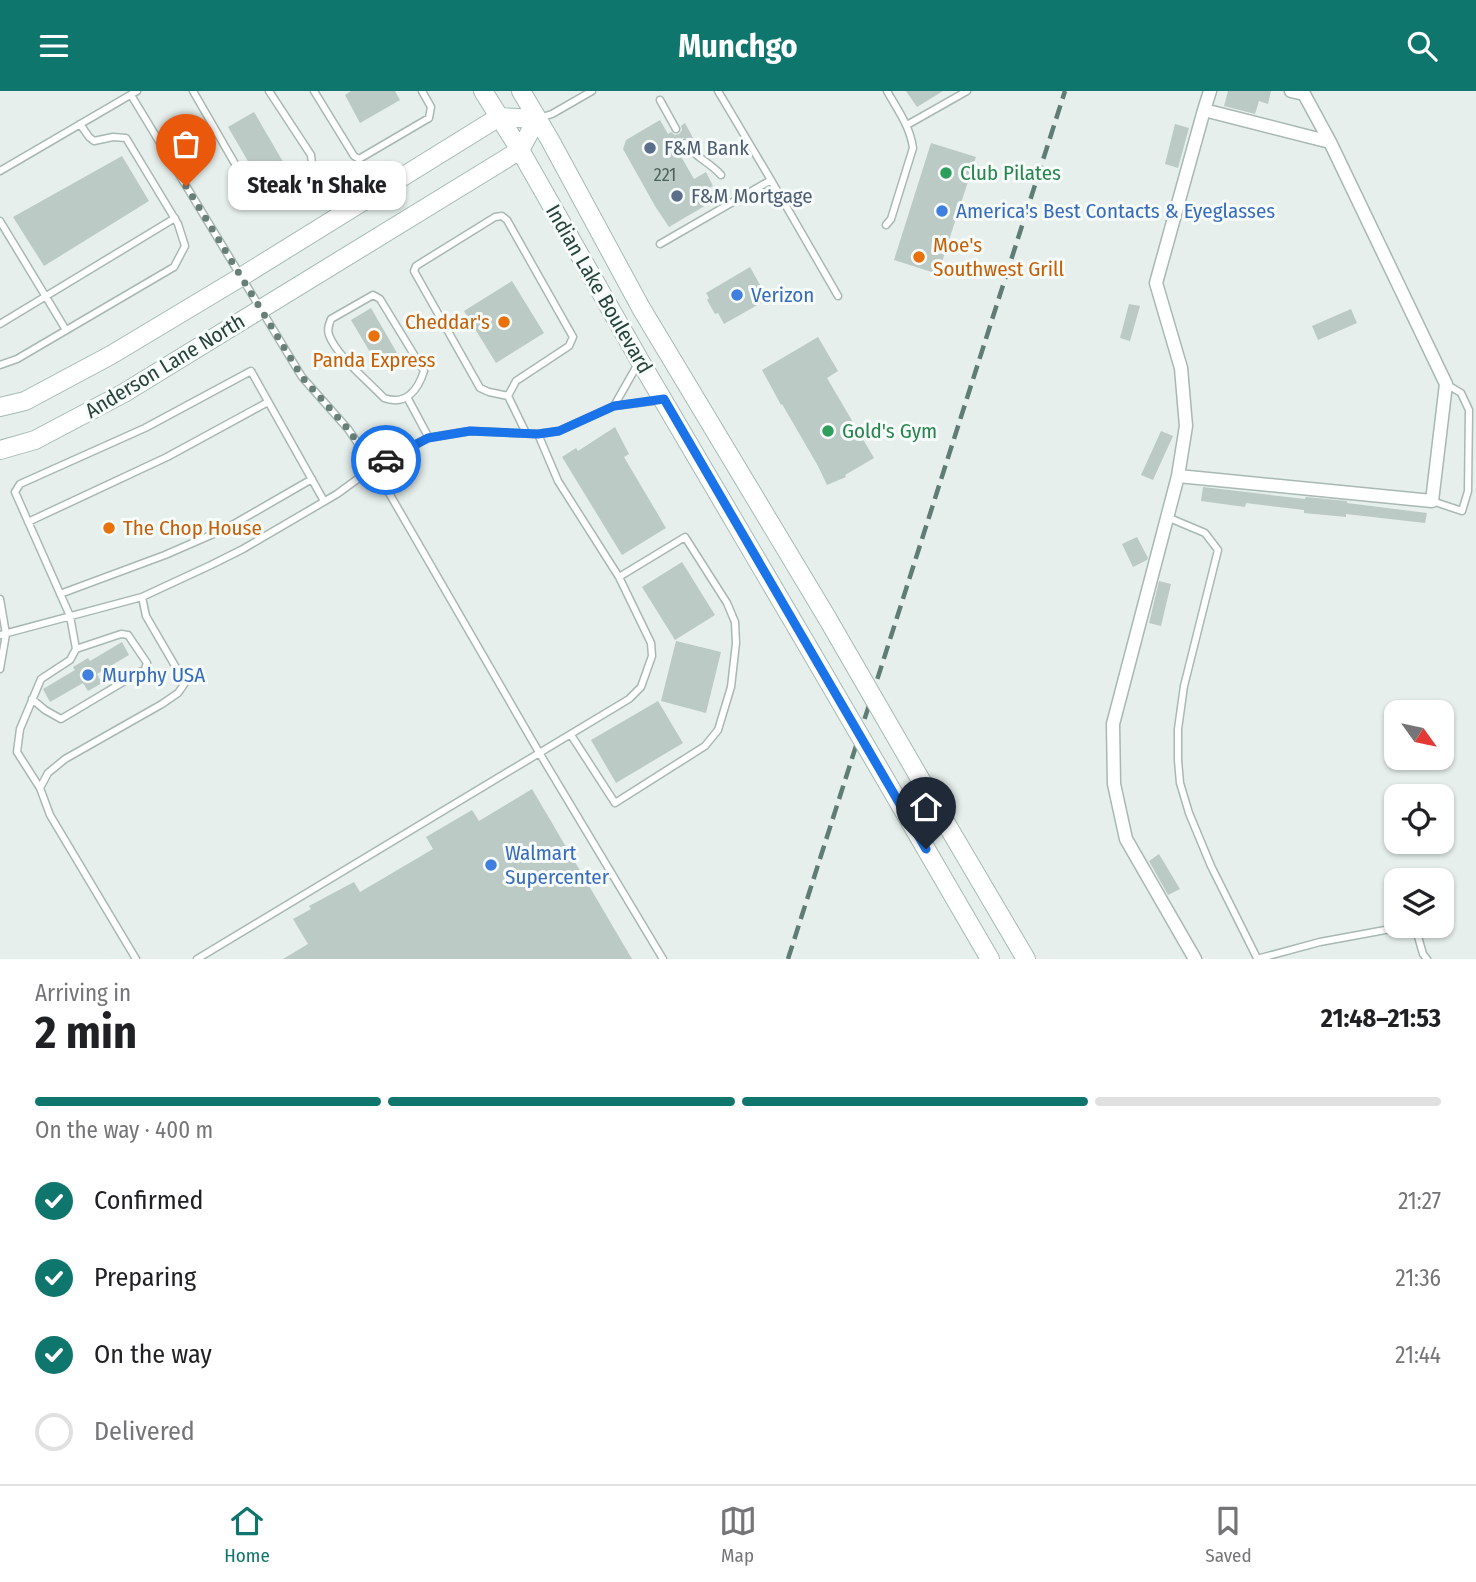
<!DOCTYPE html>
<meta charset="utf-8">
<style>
:root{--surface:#fff;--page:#f2f2f2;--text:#202124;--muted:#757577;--line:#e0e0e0;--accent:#0f766e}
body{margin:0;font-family:"Fira Sans Condensed",sans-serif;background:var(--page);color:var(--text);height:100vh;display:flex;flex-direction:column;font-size:26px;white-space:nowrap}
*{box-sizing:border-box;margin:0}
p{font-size:23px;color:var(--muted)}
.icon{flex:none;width:38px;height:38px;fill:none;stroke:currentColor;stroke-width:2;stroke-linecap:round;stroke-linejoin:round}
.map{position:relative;height:868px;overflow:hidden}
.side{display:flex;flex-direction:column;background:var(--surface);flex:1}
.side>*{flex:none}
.needle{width:46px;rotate:123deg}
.controls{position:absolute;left:1384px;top:609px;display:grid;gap:14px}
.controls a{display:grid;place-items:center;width:70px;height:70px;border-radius:14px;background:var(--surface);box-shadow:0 2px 5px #0004;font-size:35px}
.pin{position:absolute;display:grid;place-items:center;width:60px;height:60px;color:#fff;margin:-72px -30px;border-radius:50% 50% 50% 0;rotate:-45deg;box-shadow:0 0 7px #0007}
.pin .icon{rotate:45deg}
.courier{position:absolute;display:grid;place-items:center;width:70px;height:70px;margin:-35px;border:5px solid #1a73e8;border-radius:50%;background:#fff;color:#222;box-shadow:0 2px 9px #0007}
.bubble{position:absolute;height:49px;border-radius:14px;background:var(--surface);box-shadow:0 2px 5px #0004;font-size:23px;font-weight:700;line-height:49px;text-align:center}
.summary em{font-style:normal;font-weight:700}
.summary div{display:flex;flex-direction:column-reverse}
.summary{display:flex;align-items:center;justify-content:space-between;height:119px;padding:0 35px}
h1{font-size:46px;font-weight:700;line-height:52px}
.bar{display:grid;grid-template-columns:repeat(4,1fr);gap:10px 7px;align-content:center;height:84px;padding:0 35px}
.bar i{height:9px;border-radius:5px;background:var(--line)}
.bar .current{background:var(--accent)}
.bar p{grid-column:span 4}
ol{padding:0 35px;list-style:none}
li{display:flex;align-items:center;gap:21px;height:77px}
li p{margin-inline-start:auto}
li .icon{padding:7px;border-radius:50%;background:var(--accent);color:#fff;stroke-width:4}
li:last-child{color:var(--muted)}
li i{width:38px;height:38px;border:4px solid var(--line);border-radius:50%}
header{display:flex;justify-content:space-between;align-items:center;height:91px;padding:0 35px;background:var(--accent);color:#fff;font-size:32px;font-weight:700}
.dock{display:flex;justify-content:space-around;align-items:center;height:98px;border-top:2px solid var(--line);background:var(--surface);font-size:19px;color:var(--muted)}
.dock a{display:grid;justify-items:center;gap:4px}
.dock .current{color:var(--accent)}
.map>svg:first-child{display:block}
</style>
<header><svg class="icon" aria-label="menu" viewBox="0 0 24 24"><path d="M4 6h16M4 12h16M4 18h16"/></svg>Munchgo<svg class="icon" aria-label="search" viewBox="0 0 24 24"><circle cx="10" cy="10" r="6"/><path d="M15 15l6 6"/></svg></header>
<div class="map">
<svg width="1476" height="868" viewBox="0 0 1476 868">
<rect width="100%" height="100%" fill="#e6efeb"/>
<path fill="#bbcac4" d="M351 0H395L400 9 360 32 345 4Z
M906 0H943L917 16Z
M1228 0H1271L1268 13 1259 10 1255 23 1224 15Z
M254 21 289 81 263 96 228 36Z
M660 29 668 43 671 41 675 44 679 43 682 39 681 35 685 32 693 47 690 49 687 47H682L680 50V55L676 57 694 88 706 81 713 95 702 101 708 113 669 136 655 115 623 58 626 49Z
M1175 33 1189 37 1178 77 1165 73Z
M931 52 976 66 938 183 894 169Z
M122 65 149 110 44 175 13 126Z
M750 176 768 208 724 233 718 222 715 223 707 209 709 207 706 202Z
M512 190 544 242 496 272 464 220Z
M1129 213 1140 215 1130 250 1120 247Z
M371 217 397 262 377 273 351 229Z
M1351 218 1357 232 1318 249 1312 235Z
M818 246 838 280 827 287 874 367 845 384 846 386 827 394 818 375 782 313 781 314 762 279Z
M615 336 629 363 624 366 666 437 622 464 562 366 576 357 578 360Z
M1161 340 1173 345 1153 389 1141 384Z
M1203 396 1305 408 1306 406 1347 410V412L1427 422 1425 432 1346 423V426L1304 422V419L1246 412 1245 416 1201 410Z
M1137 446 1148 467 1147 469 1133 476 1122 453Z
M682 471 715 524 675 549 642 496Z
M1159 490 1171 493 1161 535 1149 532Z
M676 550 721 561 706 622 661 610Z
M122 551 129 564 97 583 102 592 88 600 83 592 50 611 43 598 75 579 73 576 88 567 90 570Z
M658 610 683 652 616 692 591 649Z
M532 698 632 868H283L308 853 293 828 311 818 309 815 354 791 360 801 433 758 426 746 472 719 479 730Z
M1159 763 1180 798 1168 804 1149 770Z"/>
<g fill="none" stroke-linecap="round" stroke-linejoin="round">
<defs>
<path id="lane" d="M193 0 253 104 262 108 308 83 312 73 311 64 269 0
M314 0 354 65 359 68 429 27 431 16 422 0
M718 0 771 89 838 205
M131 4 302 286 348 338 374 376 540 663 663 868
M660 9 676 38
M539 27 552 23 592 0
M907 34 967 0
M685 52C694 66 710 71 721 84
M0 80 137 0
M0 130 66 239
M886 134 891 128 913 57C910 35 897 18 887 0
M660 153 771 89
M373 204 380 208 424 280C418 299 406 315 384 307 369 291 336 264 329 244 327 238 329 233 331 228Z
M0 233 175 127
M0 274 17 268 174 176 185 155 178 133 126 47 113 46 94 50 89 46 80 33
M508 305 489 301 480 297 414 180 416 175 495 126 502 125 507 129 573 246 569 255 516 290 508 305 526 342
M407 306 429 347
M614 315 639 271
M1432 410 1462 420 1468 400 1469 319 1461 302 1446 293
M1167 426 1205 442 1218 459 1184 595 1178 638V669L1180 692 1189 722 1211 775 1257 867
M28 431 167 366 268 311
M60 503 165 464 227 437 312 388
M0 508 6 543 0 578
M0 544 142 506 211 474 243 458 337 403 374 376 428 347 470 340 538 343 559 340 614 315 662 309
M32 608 45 619 61 628 145 578 147 572 128 544 121 543 76 558
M571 644 615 712 705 655 718 639 731 596 736 552 735 531 727 512 685 446 619 486
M40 697 17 661 20 638 41 588 70 569 76 558 70 525 15 401 20 393 145 337 251 280 324 410
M1415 835 1423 863 1427 868
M136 868 50 724 40 697 48 682 65 668 162 613 178 602 185 592 146 525 142 506
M197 868 629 608 641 596 652 565 651 552 619 486 558 390 538 343
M1257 868 1320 851 1407 835"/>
<path id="street" d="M1291 0 1304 3 1330 51
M1204 19 1210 0
M1178 385 1432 410 1446 293 1330 51 1204 19 1156 192 1181 277 1186 335 1178 385 1113 633 1114 693 1126 748 1195 868"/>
<path id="secondary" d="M483 0 520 59 640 270 807 554
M521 0 550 49 641 217 826 525
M0 316 25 310 111 264 241 186 499 26 537 28
M0 359 35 349 124 302 499 72 520 59 537 28
M937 717 1026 868
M926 758 990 868"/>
</defs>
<use href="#lane" stroke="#a8b8b2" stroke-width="9"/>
<use href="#street" stroke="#a8b8b2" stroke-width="15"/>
<use href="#secondary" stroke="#a4bbb3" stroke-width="20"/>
<use href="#lane" stroke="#fff" stroke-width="6"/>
<use href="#street" stroke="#fff" stroke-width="12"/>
<use href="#secondary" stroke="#fff" stroke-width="18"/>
<path stroke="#5f7d75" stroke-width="4.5" stroke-dasharray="14 7" stroke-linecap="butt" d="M788 868 1065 0"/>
<defs>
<path id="secondary-bridge" d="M826 525 937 717
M807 554 926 758"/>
</defs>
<use href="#secondary-bridge" stroke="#a4bbb3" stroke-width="20" stroke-linecap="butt"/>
<use href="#secondary-bridge" stroke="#fff" stroke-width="18"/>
</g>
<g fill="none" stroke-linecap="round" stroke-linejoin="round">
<path stroke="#687f78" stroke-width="7" stroke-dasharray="0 12.6" d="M186 95 302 286 348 338 374 376 386 369"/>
<path stroke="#1a73e8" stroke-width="9" d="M386 369 428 347 470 340 538 343 559 340 614 315 664 308 926 758"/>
</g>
<g fill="#5c6f8a" stroke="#f7fbf9" stroke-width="2.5">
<circle cx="650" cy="57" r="7"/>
<circle cx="677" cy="105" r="7"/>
</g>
<g fill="#2e9e5b" stroke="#f7fbf9" stroke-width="2.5">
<circle cx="946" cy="82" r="7"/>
<circle cx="828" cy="340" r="7"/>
</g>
<g fill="#3f7fe0" stroke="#f7fbf9" stroke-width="2.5">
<circle cx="942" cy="120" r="7"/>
<circle cx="737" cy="204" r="7"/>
<circle cx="88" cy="584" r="7"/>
<circle cx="491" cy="774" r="7"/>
</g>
<g fill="#e8710a" stroke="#f7fbf9" stroke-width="2.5">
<circle cx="919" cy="166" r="7"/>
<circle cx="504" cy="231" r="7"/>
<circle cx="374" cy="245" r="7"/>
<circle cx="109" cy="437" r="7"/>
</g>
<g text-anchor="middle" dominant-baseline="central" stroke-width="6" stroke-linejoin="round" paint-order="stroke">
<g font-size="18" fill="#4a645c">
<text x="665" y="84">221</text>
</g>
<g font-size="21" fill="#4e5e75" stroke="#f7fbf9" text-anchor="start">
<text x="664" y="57">F&amp;M Bank</text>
<text x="691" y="105">F&amp;M Mortgage</text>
</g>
<g font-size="21" fill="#27864d" stroke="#f7fbf9" text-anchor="start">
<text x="960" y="82">Club Pilates</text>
<text x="842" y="340">Gold's Gym</text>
</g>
<g font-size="21" fill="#366cbe" stroke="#f7fbf9" text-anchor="start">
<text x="956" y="120">America's Best Contacts &amp; Eyeglasses</text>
<text x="751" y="204">Verizon</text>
<text x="102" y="584">Murphy USA</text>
<text x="505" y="762">Walmart<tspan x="505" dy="24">Supercenter</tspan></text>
</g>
<g font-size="21" fill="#c56008" stroke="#f7fbf9" text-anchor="start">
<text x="933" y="154">Moe's<tspan x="933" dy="24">Southwest Grill</tspan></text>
<text x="490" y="231" text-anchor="end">Cheddar's</text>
<text x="374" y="269" text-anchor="middle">Panda Express</text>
<text x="123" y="437">The Chop House</text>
</g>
<g font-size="21" fill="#24423a" stroke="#f7fbf9">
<text transform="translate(599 198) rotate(60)">Indian Lake Boulevard</text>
<text transform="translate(165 275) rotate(-31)">Anderson Lane North</text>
</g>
</g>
</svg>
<div class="controls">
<a><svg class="needle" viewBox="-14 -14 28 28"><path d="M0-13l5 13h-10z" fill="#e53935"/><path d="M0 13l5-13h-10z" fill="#757577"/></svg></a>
<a><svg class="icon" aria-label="locate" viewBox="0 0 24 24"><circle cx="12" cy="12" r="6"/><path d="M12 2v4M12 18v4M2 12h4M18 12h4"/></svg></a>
<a><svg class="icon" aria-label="layers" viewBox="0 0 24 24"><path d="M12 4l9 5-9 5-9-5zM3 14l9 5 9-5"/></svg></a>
</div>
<div class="pin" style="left:186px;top:95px;background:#ea580c"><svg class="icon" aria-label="bag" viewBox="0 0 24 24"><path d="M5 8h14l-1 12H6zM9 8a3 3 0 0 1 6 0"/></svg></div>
<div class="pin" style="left:926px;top:758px;background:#1f2937"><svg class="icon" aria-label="home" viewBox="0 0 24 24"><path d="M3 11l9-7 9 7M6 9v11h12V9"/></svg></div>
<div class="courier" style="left:386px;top:369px"><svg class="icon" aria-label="car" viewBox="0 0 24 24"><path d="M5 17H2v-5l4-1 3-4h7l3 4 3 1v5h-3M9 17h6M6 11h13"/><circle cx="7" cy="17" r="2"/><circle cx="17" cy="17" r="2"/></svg></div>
<div class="bubble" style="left:228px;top:70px;width:178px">Steak 'n Shake</div>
</div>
<section class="side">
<div class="summary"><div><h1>2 min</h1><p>Arriving in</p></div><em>21:48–21:53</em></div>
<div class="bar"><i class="current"></i><i class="current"></i><i class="current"></i><i></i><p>On the way · 400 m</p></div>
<ol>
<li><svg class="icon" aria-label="check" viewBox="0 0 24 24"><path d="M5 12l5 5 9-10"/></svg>Confirmed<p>21:27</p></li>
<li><svg class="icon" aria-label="check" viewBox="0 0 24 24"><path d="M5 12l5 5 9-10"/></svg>Preparing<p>21:36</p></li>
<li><svg class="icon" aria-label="check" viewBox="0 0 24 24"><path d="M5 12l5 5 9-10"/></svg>On the way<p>21:44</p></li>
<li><i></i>Delivered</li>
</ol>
</section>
<nav class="dock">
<a class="current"><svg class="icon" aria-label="home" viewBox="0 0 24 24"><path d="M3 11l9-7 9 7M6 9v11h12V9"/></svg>Home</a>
<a><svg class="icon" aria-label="map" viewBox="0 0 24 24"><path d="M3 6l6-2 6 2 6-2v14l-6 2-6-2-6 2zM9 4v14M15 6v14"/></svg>Map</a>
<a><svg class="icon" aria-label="saved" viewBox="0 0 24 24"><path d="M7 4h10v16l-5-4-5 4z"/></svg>Saved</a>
</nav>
